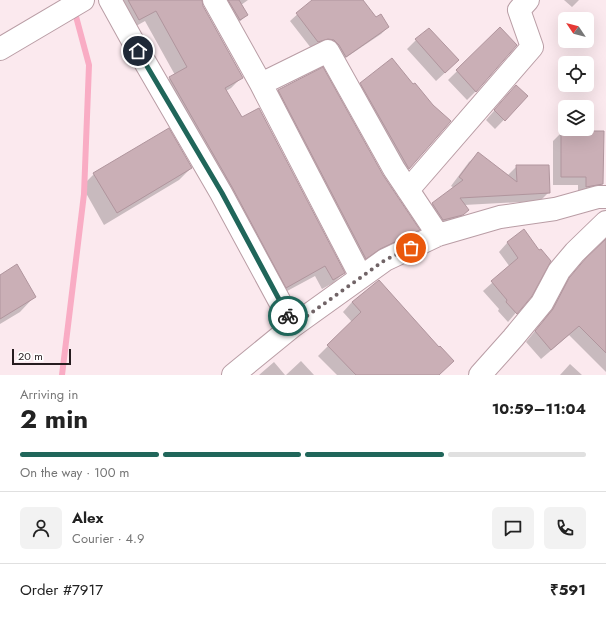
<!DOCTYPE html>
<meta charset="utf-8">
<style>
:root{--surface:#fff;--page:#f2f2f2;--text:#222;--muted:#767676;--line:#e0e0e0;--accent:#20665a}
body{margin:0;font-family:Jost,sans-serif;background:var(--page);color:var(--text);height:100vh;display:flex;flex-direction:column;font-size:15px;white-space:nowrap}
*{box-sizing:border-box;margin:0}
p{font-size:13px;color:var(--muted)}
.icon{flex:none;width:22px;height:22px;fill:none;stroke:currentColor;stroke-width:2;stroke-linecap:round;stroke-linejoin:round}
.map{position:relative;height:375px;overflow:hidden}
.panel{display:flex;flex-direction:column;background:var(--surface);flex:1}
.panel>*{flex:none}
.needle{width:26px;rotate:305deg}
.fabs{position:absolute;left:558px;top:12px;display:grid;gap:8px}
.fabs a{display:grid;place-items:center;width:36px;height:36px;border-radius:6px;background:var(--surface);box-shadow:0 4px 16px #0002;font-size:20px}
.scale{position:absolute;left:12px;bottom:10px;width:59px;box-sizing:border-box;padding-left:4px;border:2px solid #261c1f;border-top:0;font-size:11px;line-height:14px;white-space:nowrap;color:#261c1f;-webkit-text-stroke:3px #fff;paint-order:stroke}
.pin{position:absolute;display:grid;place-items:center;width:34px;height:34px;color:#fff;margin:-17px;border:2px solid #fff;border-radius:50%;box-shadow:0 1px 4px #0007}
.courier{position:absolute;display:grid;place-items:center;width:40px;height:40px;margin:-20px;border:3px solid #20665a;border-radius:50%;background:#fff;color:#222;box-shadow:0 1px 5px #0007}
.head em{font-style:normal;font-weight:700}
.head div{display:flex;flex-direction:column-reverse}
.head{display:flex;align-items:center;justify-content:space-between;height:68px;padding:0 20px}
h1{font-size:26px;font-weight:700;line-height:30px}
.bar{display:grid;grid-template-columns:repeat(4,1fr);gap:6px 4px;align-content:center;height:48px;padding:0 20px}
.bar i{height:5px;border-radius:3px;background:var(--line)}
.bar .current{background:var(--accent)}
.bar p{grid-column:span 4}
.line{display:flex;align-items:center;gap:10px;padding:0 20px;border-top:1px solid var(--line)}
.line div{flex:1}
.round{display:grid;place-items:center;flex:none;width:42px;height:42px;border-radius:6px;background:var(--page)}
.map>svg:first-child{display:block}
</style>
<div class="map">
<svg width="606" height="375" viewBox="0 0 606 375">
<rect width="100%" height="100%" fill="#fbe9ee"/>
<path fill="#0003" d="M112 0H201L202 6 242 77 231 88 226 91 242 119 344 273 333 283 322 289 315 276 276 297 159 88 170 78 175 75 145 21 129 30Z
M211 0H248L241 5 247 15 236 25Z
M313 0H361L376 18 388 27 381 34 338 63 311 48 290 21Z
M564 0H579L572 7Z
M500 29 476 91 467 100 448 80Z
M416 40 449 69 436 81 407 49Z
M361 84 413 85 432 106 450 121 400 177 352 93Z
M516 86 527 96 495 129 486 120Z
M279 90 382 176 418 230 409 239 369 258 356 267 269 100Z
M562 132 602 184 593 193 578 195V185H553V141Z
M478 154 508 177V175L517 166 549 192 540 201 464 205 467 210 459 219 434 229 424 212 432 204 454 188 451 186 469 162Z
M191 168 179 180 104 225 82 186 94 174Z
M524 231 531 295 508 322 498 311 499 309 483 291 510 267 499 252 507 243Z
M606 241V372L569 335 541 359 526 342 544 320 560 289 577 269Z
M0 276 34 297 20 312 0 324Z
M379 281 438 375H337L318 356 352 322 343 312 352 302Z
M301 361 314 375H286Z
M274 362 285 375H259Z
M570 364 582 375H560Z"/>
<g fill="none" stroke-linecap="round" stroke-linejoin="round">
<path stroke="#f9acc4" stroke-width="6" d="M62 375 84 194 89 65 74 9"/>
</g>
<path fill="#caafb6" stroke="#b0959d" d="M128 0H202L203 6 243 78 225 88 242 117 259 108 345 273 333 280 325 266 286 288 232 187 169 77 187 67 156 11 139 20Z
M228 0H239L248 15 240 20Z
M312 0H363L376 17 381 14 389 27 346 57 339 45 334 40 328 39 318 42 296 13Z
M500 27 517 45 476 92 456 70Z
M429 28 459 60 445 73 415 39Z
M392 58 413 84 415 83 433 105 451 121 409 169 360 83Z
M323 67 383 175 420 230 380 249 366 259 278 90Z
M516 85 528 96 505 121 494 110Z
M169 128 192 168 117 213 93 173Z
M561 131H604L603 184 586 187V177H561Z
M478 152 517 182 516 165H549L550 193 460 198 469 210 463 215 443 220 432 203 463 180 459 177Z
M524 229 539 250 541 249 551 261 532 296 517 314 506 302 507 300 491 281 518 258 507 242Z
M606 239V353L579 326 551 350 535 331 553 309 569 278 586 258Z
M17 264 36 297 0 319V275Z
M379 280 439 347 440 346 454 361 439 375H356L327 345 361 312 352 302Z"/>
<g fill="none" stroke-linecap="round" stroke-linejoin="round">
<defs>
<path id="minor" d="M110 0 131 38 221 193 293 326
M214 0 261 84 328 51 394 169 438 235
M0 49 83 0
M261 84 361 277
M408 190 532 47 519 10 528 0
M233 375 293 326 385 260 438 235 500 217 555 209 598 197H606
M480 375 513 338 542 303 559 271 575 252 606 222"/>
</defs>
<use href="#minor" stroke="#b99da5" stroke-width="24"/>
<use href="#minor" stroke="#fff" stroke-width="22"/>
</g>
<g fill="none" stroke-linecap="round" stroke-linejoin="round">
<path stroke="#716467" stroke-width="4" stroke-dasharray="0 7.2" d="M288 316 293 326 385 260 411 248"/>
<path stroke="#20665a" stroke-width="5" d="M138 51 222 193 288 316"/>
</g>
</svg>
<div class="fabs">
<a><svg class="needle" viewBox="-14 -14 28 28"><path d="M0-13l5 13h-10z" fill="#e53935"/><path d="M0 13l5-13h-10z" fill="#767676"/></svg></a>
<a><svg class="icon" aria-label="locate" viewBox="0 0 24 24"><circle cx="12" cy="12" r="6"/><path d="M12 2v4M12 18v4M2 12h4M18 12h4"/></svg></a>
<a><svg class="icon" aria-label="layers" viewBox="0 0 24 24"><path d="M12 4l9 5-9 5-9-5zM3 14l9 5 9-5"/></svg></a>
</div>
<div class="scale">20 m</div>
<div class="pin" style="left:411px;top:248px;background:#ea580c"><svg class="icon" aria-label="bag" viewBox="0 0 24 24"><path d="M5 8h14l-1 12H6zM9 8a3 3 0 0 1 6 0"/></svg></div>
<div class="pin" style="left:138px;top:51px;background:#1f2937"><svg class="icon" aria-label="home" viewBox="0 0 24 24"><path d="M3 11l9-7 9 7M6 9v11h12V9"/></svg></div>
<div class="courier" style="left:288px;top:316px"><svg class="icon" aria-label="bike" viewBox="0 0 24 24"><circle cx="6" cy="16" r="4"/><circle cx="18" cy="16" r="4"/><path d="M6 16l4-8h5l3 8M10 8l3 8H6M13 5h3"/></svg></div>
</div>
<section class="panel">
<div class="head"><div><h1>2 min</h1><p>Arriving in</p></div><em>10:59–11:04</em></div>
<div class="bar"><i class="current"></i><i class="current"></i><i class="current"></i><i></i><p>On the way · 100 m</p></div>
<div class="line" style="height:72px"><a class="round"><svg class="icon" aria-label="person" viewBox="0 0 24 24"><circle cx="12" cy="8" r="4"/><path d="M4 21q1-7 8-7t8 7"/></svg></a><div><b>Alex</b><p>Courier · 4.9</p></div><a class="round"><svg class="icon" aria-label="chat" viewBox="0 0 24 24"><path d="M4 5h16v11H9l-5 4z"/></svg></a><a class="round"><svg class="icon" aria-label="phone" viewBox="0 0 24 24"><path d="M5 4h4l2 5-3 2q2 4 5 5l2-3 5 2v4C11 20 4 13 5 4z"/></svg></a></div>
<div class="line" style="height:52px"><div>Order #7917</div><b>₹591</b></div>
</section>
